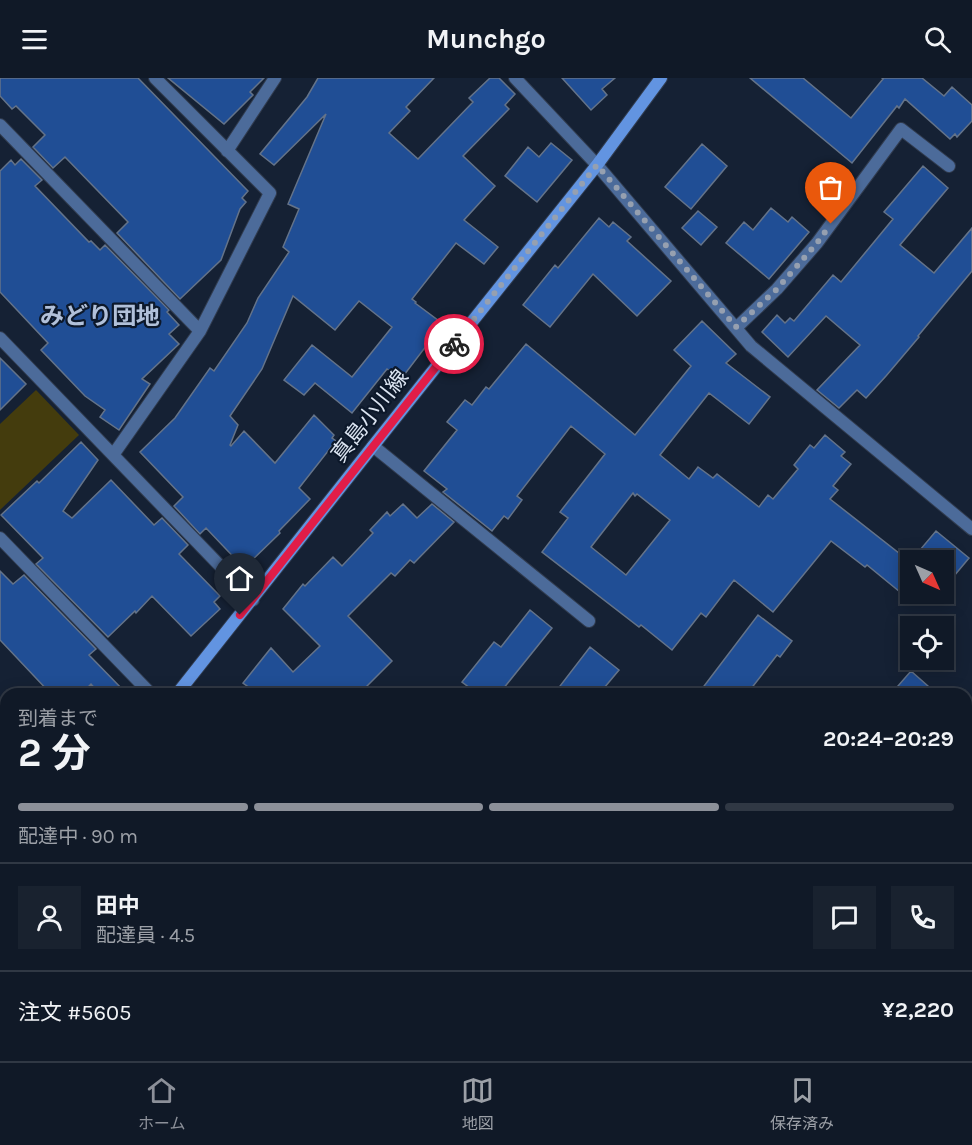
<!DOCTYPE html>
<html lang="ja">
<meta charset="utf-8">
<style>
:root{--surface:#101927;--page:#19222f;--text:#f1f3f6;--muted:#9ca0a7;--line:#303844;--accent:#8c9099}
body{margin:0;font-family:Karla,"Noto Sans JP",sans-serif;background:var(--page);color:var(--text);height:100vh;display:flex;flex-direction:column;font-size:22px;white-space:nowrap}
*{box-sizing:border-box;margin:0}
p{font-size:20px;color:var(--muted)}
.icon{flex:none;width:33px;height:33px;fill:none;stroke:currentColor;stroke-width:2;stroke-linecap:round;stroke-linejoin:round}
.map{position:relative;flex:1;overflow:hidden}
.details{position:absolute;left:0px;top:610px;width:972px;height:374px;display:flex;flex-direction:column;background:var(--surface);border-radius:18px 18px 0 0;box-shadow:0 3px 15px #0003,0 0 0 2px var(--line)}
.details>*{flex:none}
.needle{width:39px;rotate:135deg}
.fabs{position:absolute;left:900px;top:472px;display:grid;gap:12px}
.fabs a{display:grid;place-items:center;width:54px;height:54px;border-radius:0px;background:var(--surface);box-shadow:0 3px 15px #0003,0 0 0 2px var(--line);font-size:30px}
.pin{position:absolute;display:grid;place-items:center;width:51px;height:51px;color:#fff;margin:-62px -26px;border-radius:50% 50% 50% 0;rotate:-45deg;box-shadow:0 0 6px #0007}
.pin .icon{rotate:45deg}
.courier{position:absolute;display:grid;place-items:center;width:60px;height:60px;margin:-30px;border:4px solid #e11d48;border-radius:50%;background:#fff;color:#222;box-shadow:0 2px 8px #0007}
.overview em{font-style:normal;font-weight:700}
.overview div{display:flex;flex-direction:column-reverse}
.overview{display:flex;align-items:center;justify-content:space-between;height:102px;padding:0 18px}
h1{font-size:39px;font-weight:700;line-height:45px}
.bar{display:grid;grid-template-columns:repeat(4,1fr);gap:9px 6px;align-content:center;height:72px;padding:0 18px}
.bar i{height:8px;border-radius:4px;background:var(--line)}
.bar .selected{background:var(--accent)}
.bar p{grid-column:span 4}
.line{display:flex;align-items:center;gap:15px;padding:0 18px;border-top:2px solid var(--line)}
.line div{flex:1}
.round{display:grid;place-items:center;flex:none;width:63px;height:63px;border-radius:0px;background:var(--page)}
header{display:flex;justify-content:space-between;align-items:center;height:78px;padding:0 18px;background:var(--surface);font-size:27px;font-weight:700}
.dock{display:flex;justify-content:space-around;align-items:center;height:84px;border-top:2px solid var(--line);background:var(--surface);font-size:16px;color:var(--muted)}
.dock a{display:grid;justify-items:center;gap:3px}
.dock .selected{color:var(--accent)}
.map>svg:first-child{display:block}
</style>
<header><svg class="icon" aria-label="menu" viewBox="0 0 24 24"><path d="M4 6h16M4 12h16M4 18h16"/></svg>Munchgo<svg class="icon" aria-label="search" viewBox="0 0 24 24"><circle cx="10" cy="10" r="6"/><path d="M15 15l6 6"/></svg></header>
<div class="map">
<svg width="972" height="983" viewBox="0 0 972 983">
<rect width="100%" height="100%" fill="#152134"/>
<path fill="#443c0d" d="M36 312 79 357 0 432V346Z"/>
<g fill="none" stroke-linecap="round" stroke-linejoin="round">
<path stroke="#131004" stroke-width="8" d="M280 978 288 983
M157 983 161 978"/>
</g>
<path fill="#204e95" stroke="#647389" stroke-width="1.5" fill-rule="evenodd" d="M0 0H138L248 113 242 120 246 124 240 131 221 182 180 221 117 155 128 144 65 79 53 90 33 69 45 57 16 28 12 31 0 18Z
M168 0H264L250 14 253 17 224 46Z
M318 0H434L406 29 410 33 389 55 418 81 473 24 469 20 490 0H499L515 16 505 27 509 31 463 78 495 108 464 142 498 169 484 186 456 165 412 221 416 224 415 225 443 246 401 301 387 291 352 335 315 305 304 317 284 302 312 267 352 299 392 249 359 223 335 252 293 218 262 291 230 338 238 347 230 367 231 368 244 353 275 385 314 337 334 357 332 360 336 363 299 410 310 421 279 453 280 455 244 490 206 450 200 456 174 428 183 419 140 374 175 340 210 290 214 293 247 245 258 220 289 174 283 169 299 131 288 126 326 36 274 87 260 76 307 19Z
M562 0H615L602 11 607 17 591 32Z
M750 0H803L851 40 883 1 882 0H922L944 18 952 9 972 27V43L957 59 955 56 950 61 905 21 899 30 897 28 852 85Z
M551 65 572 82 537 124 505 98 528 69 539 79Z
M702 66 727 88 691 131 665 109Z
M21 81 42 102 35 108 89 164 91 163 100 172 105 167 169 232 167 234 179 247 169 256 179 266 142 301 150 306 119 352 100 339 105 332 85 318 41 272 48 265 0 214V93L11 82 15 87Z
M923 88 948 110 900 167 934 195 972 150V193L918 258 919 259 886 298 866 320 857 312 839 330 817 312 860 267 826 238 788 279 762 254 777 237 785 245 790 240 794 243 833 197 841 204 893 141 884 134Z
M771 130 788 144 792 139 809 154 769 201 726 165 744 144 753 152Z
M698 133 717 149 701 167 682 150Z
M599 140 609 149 613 144 631 159 627 163 671 203 637 238 593 196 550 249 523 227 555 187 558 190Z
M702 243 736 276 726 285 770 319 749 346 709 315 660 377 689 401 698 389 713 400 717 396 759 429 768 417 773 421 798 391 794 387 810 367 814 370 825 357 845 374 841 378 851 386 833 408 838 412 830 421 904 479 910 473 915 478 936 453 969 480 944 510V483H910V516H917L911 523 867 487 865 489 831 463 773 534 734 502 706 539 701 535 672 572 641 547 639 549 542 474 568 440 560 434 605 376 571 348 517 418 522 422 508 441 504 438 492 453 443 414 447 411 424 393 457 352 447 344 465 322 472 327 486 309 489 311 526 266 635 357 691 288 674 272ZM633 415 635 418 637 416 670 442 626 497 591 469Z
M0 280 26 306 0 332Z
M81 364 98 382 63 433 72 440 111 402 154 447 162 440 188 467 179 476 220 518 214 524 220 531 191 558 152 518 136 535 135 533 108 559 36 486 43 480 1 437 37 403 39 405Z
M403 426 417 440 432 426 454 444 414 485 410 482 395 498 391 495 348 538 392 583 359 616H258L243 605 271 570 293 594 320 568 283 531 303 506 305 508 333 479 342 488 373 455 370 452 387 434 390 438Z
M0 493 13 506 24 497 96 571 89 577 127 616H100L91 606 81 616H51L0 562Z
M530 532 552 550 499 616H478L462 604 494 564 501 569Z
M758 537 792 563 780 579 777 577 747 616H698Z
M590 569 619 592 599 616H571L560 608Z
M911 593 937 616H891Z"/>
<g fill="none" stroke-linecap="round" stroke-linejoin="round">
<defs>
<path id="street" d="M515 0 597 87 751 268 972 451
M0 47 200 253
M227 73 275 0
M736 250 777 211 817 165 901 51 949 88
M0 260 253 522
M373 368 589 543
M113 377 200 253 270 115 155 0
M0 460 151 616
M966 769 972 760
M691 978 701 983
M899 978 906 983
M490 983 491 978
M802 983 822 981 824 978"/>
<path id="secondary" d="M177 616 373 368 597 87 661 0
M0 839 6 831"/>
</defs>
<use href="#street" stroke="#313c4f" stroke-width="14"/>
<use href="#secondary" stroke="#313c4f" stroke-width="14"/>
<use href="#street" stroke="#4c6b9a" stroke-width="12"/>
<use href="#secondary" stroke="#6294e1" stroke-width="12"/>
</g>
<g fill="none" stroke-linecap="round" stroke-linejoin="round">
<path stroke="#96a0b0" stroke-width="6" stroke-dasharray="0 10.8" d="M454 266 597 87 736 249 777 211 817 165 831 146"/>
<path stroke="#e11d48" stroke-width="8" d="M240 537 454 266"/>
</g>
<g text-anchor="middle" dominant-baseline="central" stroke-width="4.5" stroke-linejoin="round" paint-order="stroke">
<g font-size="22" fill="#dce5f2" stroke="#0c182a">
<text transform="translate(370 338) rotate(-52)">真島小川線</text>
</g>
<g font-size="24" font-weight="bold" fill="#b1c1da" stroke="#0c182a">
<text x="100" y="238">みどり団地</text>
</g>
</g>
</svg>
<div class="fabs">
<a><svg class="needle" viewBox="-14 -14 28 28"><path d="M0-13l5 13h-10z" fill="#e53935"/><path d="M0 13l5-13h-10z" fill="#9ca0a7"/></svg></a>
<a><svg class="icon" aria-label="locate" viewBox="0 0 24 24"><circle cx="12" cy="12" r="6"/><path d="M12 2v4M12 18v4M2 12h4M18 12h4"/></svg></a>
</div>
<div class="pin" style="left:831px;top:146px;background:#ea580c"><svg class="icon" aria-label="bag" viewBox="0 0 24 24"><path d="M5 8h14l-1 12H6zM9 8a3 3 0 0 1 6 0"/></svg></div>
<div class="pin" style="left:240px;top:537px;background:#1f2937"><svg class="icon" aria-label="home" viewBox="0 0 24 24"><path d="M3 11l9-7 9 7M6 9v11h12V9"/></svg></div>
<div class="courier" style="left:454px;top:266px"><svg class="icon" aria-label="bike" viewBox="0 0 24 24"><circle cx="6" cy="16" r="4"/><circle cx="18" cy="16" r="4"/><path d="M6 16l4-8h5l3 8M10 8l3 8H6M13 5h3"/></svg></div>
<section class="details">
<div class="overview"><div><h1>2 分</h1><p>到着まで</p></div><em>20:24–20:29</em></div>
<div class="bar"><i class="selected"></i><i class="selected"></i><i class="selected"></i><i></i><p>配達中 · 90 m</p></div>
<div class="line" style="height:108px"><a class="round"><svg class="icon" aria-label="person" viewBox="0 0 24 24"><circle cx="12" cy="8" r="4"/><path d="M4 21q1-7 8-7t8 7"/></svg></a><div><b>田中</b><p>配達員 · 4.5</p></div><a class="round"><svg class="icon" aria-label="chat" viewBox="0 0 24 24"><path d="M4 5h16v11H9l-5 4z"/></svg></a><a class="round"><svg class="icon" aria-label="phone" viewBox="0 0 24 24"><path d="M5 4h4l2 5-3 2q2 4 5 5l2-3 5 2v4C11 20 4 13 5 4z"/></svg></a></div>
<div class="line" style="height:78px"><div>注文 #5605</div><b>¥2,220</b></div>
</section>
</div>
<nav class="dock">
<a class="selected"><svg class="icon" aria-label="home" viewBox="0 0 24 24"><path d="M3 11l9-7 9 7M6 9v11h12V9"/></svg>ホーム</a>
<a><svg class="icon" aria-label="map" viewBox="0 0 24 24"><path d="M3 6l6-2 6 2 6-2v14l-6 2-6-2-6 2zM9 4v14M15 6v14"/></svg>地図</a>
<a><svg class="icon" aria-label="saved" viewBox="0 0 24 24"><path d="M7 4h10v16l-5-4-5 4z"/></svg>保存済み</a>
</nav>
